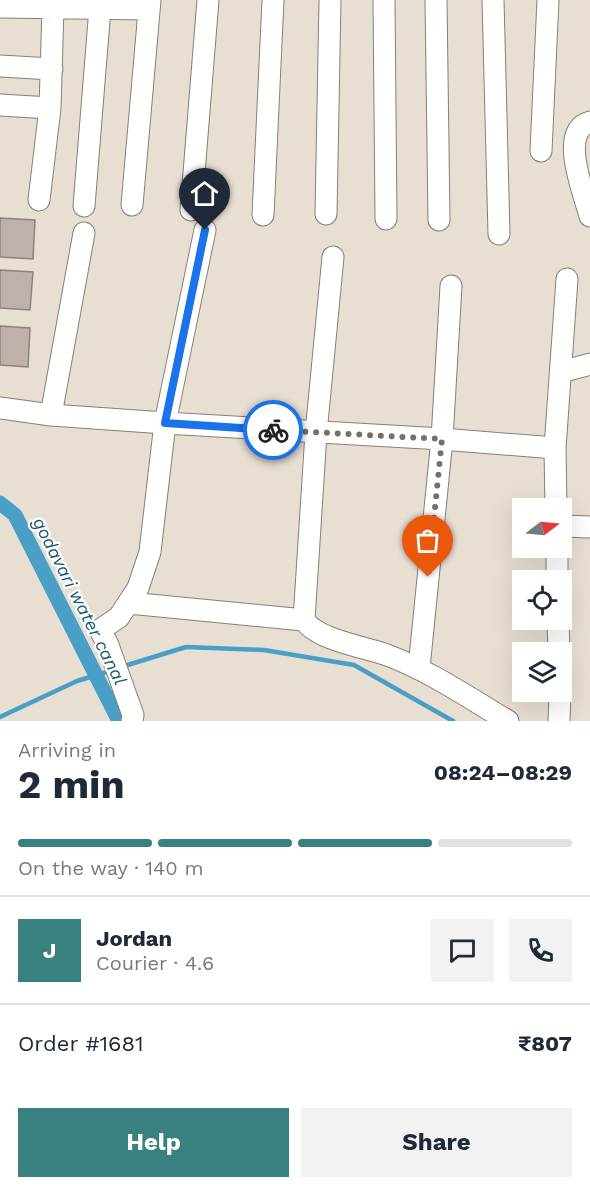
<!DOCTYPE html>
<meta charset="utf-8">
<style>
:root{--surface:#fff;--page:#f2f2f3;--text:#1f2937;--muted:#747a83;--line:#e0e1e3;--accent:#39817f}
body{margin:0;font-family:"Work Sans",sans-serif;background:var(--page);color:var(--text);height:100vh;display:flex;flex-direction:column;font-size:22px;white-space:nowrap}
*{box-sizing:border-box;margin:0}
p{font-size:20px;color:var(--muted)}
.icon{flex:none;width:33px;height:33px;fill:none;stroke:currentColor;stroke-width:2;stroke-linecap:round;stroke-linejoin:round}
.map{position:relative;height:721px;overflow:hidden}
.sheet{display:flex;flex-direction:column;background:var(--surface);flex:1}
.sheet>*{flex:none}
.needle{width:39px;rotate:74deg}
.tools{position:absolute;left:512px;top:498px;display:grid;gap:12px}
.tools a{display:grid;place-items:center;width:60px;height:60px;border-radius:0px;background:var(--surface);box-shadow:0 6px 24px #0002;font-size:30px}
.pin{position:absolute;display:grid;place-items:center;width:51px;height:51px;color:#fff;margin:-62px -26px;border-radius:50% 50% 50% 0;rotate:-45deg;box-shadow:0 0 6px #0007}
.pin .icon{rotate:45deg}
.courier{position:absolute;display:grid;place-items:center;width:60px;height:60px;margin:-30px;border:4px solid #1a73e8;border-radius:50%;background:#fff;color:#222;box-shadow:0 2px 8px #0007}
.head em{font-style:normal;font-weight:700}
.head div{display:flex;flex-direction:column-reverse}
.head{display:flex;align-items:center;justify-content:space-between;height:102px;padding:0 18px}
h1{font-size:39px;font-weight:700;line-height:45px}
.bar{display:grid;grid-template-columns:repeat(4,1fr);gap:9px 6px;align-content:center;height:72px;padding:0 18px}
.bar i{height:8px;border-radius:4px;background:var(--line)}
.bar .on{background:var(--accent)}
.bar p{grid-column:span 4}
.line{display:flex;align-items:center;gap:15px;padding:0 18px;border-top:2px solid var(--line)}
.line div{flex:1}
.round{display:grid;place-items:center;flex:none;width:63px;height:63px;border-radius:0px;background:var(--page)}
.button{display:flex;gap:12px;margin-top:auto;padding:12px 18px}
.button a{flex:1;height:69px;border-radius:0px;background:var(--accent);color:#fff;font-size:24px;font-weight:700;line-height:69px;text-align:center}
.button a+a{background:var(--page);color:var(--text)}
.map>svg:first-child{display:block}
</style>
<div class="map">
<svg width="590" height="721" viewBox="0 0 590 721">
<rect width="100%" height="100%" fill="#e8dfd3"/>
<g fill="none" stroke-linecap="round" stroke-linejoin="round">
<path stroke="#4a9fc6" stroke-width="4.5" d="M121 667 186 647 264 650 354 665 453 721
M0 717 77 681 110 671"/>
<path stroke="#4a9fc6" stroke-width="15" d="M0 503 15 515 119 721"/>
</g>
<path fill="#bfb1aa" stroke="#8f827b" stroke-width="1.5" d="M0 218 35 220 33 259 0 257Z
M0 270 33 272 30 310 0 308Z
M0 326 30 328 28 367 0 365Z"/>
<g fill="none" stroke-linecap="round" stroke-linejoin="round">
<defs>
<path id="minor" d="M384 0 386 219
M436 0 439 220
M493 0 499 234
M0 7 149 9
M0 66 52 69
M0 105 50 108
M590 122C558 131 584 193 590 216
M541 151 548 0
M39 200 50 108 53 8
M132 205 150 0
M84 206 100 8
M191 210 208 0
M326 214 330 0
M263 215 273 0
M333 257 316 433 304 620C317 640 365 647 387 655 430 671 469 698 508 721
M561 372 590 364
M0 408 51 415 165 423 442 439 555 448
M51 415 84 233
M556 508 555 448 567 279
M561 526 590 527
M557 548V580
M129 603 304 620
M558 620 559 652
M419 668 442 439 451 286
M132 721 133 715 108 645 100 630 119 617 138 588 150 552 165 423 205 230
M559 721 560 692"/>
</defs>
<use href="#minor" stroke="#877f74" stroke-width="23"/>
<use href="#minor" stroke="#fff" stroke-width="21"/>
</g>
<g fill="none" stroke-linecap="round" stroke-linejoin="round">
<path stroke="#767069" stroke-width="6" stroke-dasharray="0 10.8" d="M273 430 442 439 428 577"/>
<path stroke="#1a73e8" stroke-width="8" d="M205 230 165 423 273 430"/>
</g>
<g text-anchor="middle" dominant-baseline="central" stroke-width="4.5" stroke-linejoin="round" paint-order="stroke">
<g font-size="18" font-style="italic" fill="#155873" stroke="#fff">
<text transform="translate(80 601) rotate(63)">godavari water canal</text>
</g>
</g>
</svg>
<div class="tools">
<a><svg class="needle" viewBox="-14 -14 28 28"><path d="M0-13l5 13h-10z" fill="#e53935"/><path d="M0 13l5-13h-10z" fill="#747a83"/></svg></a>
<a><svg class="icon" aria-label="locate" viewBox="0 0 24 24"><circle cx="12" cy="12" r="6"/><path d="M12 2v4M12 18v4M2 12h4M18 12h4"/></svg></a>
<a><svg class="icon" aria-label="layers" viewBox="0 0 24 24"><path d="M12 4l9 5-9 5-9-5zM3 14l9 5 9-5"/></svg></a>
</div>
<div class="pin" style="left:428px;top:577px;background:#ea580c"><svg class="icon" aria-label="bag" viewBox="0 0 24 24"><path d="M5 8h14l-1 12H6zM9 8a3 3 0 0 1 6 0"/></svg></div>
<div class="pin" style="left:205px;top:230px;background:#1f2937"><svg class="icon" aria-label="home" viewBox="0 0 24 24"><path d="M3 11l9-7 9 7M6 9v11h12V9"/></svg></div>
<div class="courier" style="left:273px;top:430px"><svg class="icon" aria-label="bike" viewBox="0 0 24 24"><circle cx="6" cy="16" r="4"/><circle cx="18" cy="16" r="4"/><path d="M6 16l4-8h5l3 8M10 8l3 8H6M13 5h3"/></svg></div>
</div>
<section class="sheet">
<div class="head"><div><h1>2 min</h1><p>Arriving in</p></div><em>08:24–08:29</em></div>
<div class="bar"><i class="on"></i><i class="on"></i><i class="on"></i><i></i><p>On the way · 140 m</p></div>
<div class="line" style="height:108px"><b class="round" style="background:var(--accent);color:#fff">J</b><div><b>Jordan</b><p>Courier · 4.6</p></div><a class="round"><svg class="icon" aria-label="chat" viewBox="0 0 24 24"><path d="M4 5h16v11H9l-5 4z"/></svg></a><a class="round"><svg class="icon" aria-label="phone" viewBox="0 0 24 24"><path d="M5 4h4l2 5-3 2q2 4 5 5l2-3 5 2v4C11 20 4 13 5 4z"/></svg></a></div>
<div class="line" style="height:78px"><div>Order #1681</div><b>₹807</b></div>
<div class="button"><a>Help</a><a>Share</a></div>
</section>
